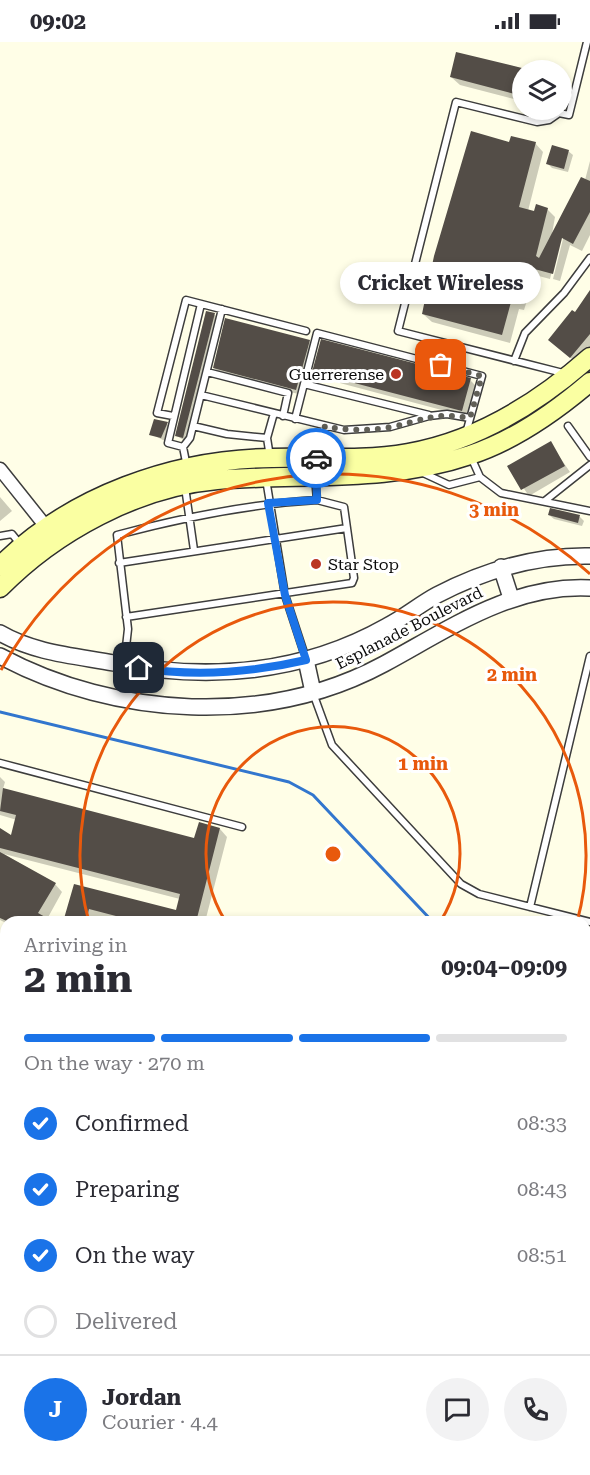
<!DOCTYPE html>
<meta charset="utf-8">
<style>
:root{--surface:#fff;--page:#f2f2f3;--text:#2b2b33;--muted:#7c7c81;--line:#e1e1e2;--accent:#1a73e8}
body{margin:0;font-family:"Roboto Serif",serif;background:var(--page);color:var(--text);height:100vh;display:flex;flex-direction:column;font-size:22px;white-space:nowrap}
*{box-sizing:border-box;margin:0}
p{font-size:20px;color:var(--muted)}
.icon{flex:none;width:33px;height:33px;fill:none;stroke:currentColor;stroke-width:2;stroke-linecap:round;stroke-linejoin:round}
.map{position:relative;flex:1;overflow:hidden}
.details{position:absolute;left:0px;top:874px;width:591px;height:560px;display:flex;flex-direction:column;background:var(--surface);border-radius:18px 18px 0 0;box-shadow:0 3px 9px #0003}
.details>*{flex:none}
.controls{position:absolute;left:512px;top:18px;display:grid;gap:12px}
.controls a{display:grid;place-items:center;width:60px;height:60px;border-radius:50%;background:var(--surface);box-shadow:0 3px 9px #0003;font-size:30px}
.pin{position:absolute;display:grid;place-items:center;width:51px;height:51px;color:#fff;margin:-26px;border-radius:12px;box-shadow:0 3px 9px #0006}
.courier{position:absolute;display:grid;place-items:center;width:60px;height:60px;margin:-30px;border:4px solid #1a73e8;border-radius:50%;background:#fff;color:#222;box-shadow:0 2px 8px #0007}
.bubble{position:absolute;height:42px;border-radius:21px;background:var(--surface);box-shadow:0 3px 9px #0003;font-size:20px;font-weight:700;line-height:42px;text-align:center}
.summary em{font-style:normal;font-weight:700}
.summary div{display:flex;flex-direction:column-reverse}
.summary{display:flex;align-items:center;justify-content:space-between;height:102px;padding:0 24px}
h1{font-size:39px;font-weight:700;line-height:45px}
.bar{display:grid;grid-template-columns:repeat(4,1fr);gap:9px 6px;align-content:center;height:72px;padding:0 24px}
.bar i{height:8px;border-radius:4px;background:var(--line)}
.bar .on{background:var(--accent)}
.bar p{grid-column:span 4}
.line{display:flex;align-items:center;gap:15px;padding:0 24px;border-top:2px solid var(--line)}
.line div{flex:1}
.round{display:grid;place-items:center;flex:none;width:63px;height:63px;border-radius:32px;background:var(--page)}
ol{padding:0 24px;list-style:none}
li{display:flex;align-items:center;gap:18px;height:66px}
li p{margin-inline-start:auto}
li .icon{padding:6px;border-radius:50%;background:var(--accent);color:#fff;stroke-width:4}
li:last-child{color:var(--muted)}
li i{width:33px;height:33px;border:3px solid var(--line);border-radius:50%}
.status{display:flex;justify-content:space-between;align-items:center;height:42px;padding:0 30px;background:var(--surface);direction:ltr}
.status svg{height:16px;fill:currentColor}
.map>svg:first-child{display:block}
</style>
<div class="status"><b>09:02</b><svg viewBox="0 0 49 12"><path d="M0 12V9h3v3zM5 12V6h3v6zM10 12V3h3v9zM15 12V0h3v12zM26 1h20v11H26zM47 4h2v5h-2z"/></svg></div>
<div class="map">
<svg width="590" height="1433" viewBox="0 0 590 1433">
<rect width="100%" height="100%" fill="#fffee7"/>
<path fill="#0003" d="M457 11 524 28H522V59L460 43 451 35Z
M535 101 543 110 528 169 535 171 547 167 555 175 552 192 585 138 590 119V193L582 209 570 203 560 239 553 237 564 193 560 197 550 237 535 233 524 268 519 267 510 301 432 280 423 272 510 102Z
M568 109 573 113 568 130 552 126 548 122Z
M590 250V310L579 323 550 298 575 273Z
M207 271 215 273 221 279 190 402 177 394Z
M309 299 315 306 302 353 221 332 214 326Z
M314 330 470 338 476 344 468 375 321 336Z
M167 382 171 386 165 399 151 392Z
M550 401 570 430 529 454 509 425Z
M0 455 12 469 0 479Z
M549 473 580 475 584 479 582 484 554 477Z
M0 735 5 740 3 747 195 798 220 787 227 795 205 880H65L75 844 177 870 180 857 4 812 55 842 62 850 46 879 48 880 6 881 0 878V788L12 795 17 778 0 773Z
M585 995 590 996V1060L585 1059Z
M585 1083 590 1089V1134L585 1129Z
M454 1428H481L479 1433H467Z"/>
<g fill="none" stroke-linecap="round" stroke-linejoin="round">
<path stroke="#3276ce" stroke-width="3" d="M0 670 289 740 313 753 433 880
M585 925 590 926"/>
</g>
<path fill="#534d47" d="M456 10 522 26V54L450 35Z
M471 89 509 100 511 94 536 100 519 165 534 169 536 162 548 166 536 214 539 216 581 135 590 139V170L573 202 562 196 553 232 527 225 519 254 516 261 511 260 502 293 422 272 434 214Z
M552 103 569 108 564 127 546 122Z
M590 248V292L570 316 548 298 572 268 575 270Z
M206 269 215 271 183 396 175 394Z
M225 276 310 298 296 348 213 326Z
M321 297 471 336 462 369 312 330Z
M154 377 168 380 161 396 149 393Z
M551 399 565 424 521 448 507 424Z
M550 466 580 473 578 481 548 473Z
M3 746 194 796 199 780 220 786 196 880H139L89 867 86 880H63L74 842 176 868 180 852 0 806V786L11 793 16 773 0 769Z
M0 810 56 841 38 871 54 880H9L0 876Z"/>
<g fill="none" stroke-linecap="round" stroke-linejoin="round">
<defs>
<path id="service" d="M201 262 168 401 183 405 190 396 222 267
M514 319 525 291 564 251 590 216
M207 330 288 351 283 374
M563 331 398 289 456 60 537 80 549 78 559 71 569 73 587 0
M304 342 429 373
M201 353 344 388 390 385 429 374 447 372 470 376
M173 374 157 371 186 258 306 289
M295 377 317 291 482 334 466 391
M193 384 227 392 267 396
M568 384 590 415
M183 405 187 425
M317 413 325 384
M270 415 267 396 274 371
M471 415 480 435 501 451 590 469
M421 430 449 443 480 435
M266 437 285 553 306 617
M185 445 194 508
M546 458 590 423
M0 494 12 492 20 502
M119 521 347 486
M126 575 352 541 354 536 344 465 317 458
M124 623 128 587 117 493C184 475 249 462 317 458L315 435
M313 651 332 703 461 842 479 852 590 880
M0 721 242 785
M530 865 590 614
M585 971 590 973
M0 999 6 1001
M0 1053 6 1031
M585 1268 590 1269
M585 1380 590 1381
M585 1397 590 1399
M577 1428 589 1433
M0 1430 6 1422"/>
<path id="minor" d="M0 427 51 491
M585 1169H590
M502 1433 504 1428"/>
<path id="tertiary" d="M501 525 511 556
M0 591C34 611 76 614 114 621 208 639 302 632 387 584 405 575 420 562 437 553 485 528 536 513 590 514
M0 614C116 676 267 685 384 622 449 587 512 542 590 546
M306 618 313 650"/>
<path id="secondary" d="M0 524C70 454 174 417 272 416 317 415 363 419 408 411 477 399 539 360 590 315
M0 546C55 490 137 445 217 438 301 431 388 441 470 413 513 399 556 369 590 340
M0 1225 6 1229
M0 1376 6 1379
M86 1428 95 1433
M352 1428 361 1433"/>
<path id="motorway" d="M0 1272 6 1276
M0 1334 6 1338
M132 1428 139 1433
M182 1428 191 1433
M257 1428 265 1433
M315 1428 326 1433"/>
</defs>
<use href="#service" stroke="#3d3d3d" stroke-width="9"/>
<use href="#minor" stroke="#3d3d3d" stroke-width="15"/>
<use href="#tertiary" stroke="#3d3d3d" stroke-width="18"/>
<use href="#secondary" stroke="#2c2c2c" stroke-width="21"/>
<use href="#motorway" stroke="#1b1b1b" stroke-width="26"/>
<use href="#service" stroke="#fff" stroke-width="6"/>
<use href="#minor" stroke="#fff" stroke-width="12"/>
<use href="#tertiary" stroke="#fff" stroke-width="15"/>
<use href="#secondary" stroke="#faffa2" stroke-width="18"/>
<use href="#motorway" stroke="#f6b74e" stroke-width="22"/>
</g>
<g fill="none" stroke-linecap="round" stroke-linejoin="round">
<path stroke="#605f57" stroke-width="6" stroke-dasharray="0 10.8" d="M316 416 325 384C347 389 369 389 391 385 424 378 435 370 470 376L482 334 441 323"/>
<path stroke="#1a73e8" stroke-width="8" d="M139 626C196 635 250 631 306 618L285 553 268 461 317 458 316 416"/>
</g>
<g fill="none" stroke="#e8590c" stroke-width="3">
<path d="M226 880A127 127 0 1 1 440 880"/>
<path d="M89 880A253 253 0 1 1 577 880"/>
<path d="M1 628A380 380 0 0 1 590 532"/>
</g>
<g fill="#ba3422" stroke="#fff" stroke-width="2">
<circle cx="396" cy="332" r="6"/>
<circle cx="316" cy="522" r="6"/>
</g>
<g text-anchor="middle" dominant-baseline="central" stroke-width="6" stroke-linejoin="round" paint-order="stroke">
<g font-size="16" fill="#0a0a0a" stroke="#fff" text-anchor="end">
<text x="384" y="332">Guerrerense</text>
<text x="328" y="522" text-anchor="start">Star Stop</text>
</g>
<g font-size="16" fill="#0a0a0a" stroke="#fff">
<text transform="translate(409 586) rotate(-27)">Esplanade Boulevard</text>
</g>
</g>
<circle cx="333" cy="812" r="9" fill="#e8590c" stroke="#fff" stroke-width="3"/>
<g font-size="18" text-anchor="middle" font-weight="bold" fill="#e8590c" stroke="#fff" stroke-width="6" stroke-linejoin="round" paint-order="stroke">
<text x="494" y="474">3 min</text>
<text x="512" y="639">2 min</text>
<text x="423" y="728">1 min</text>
</g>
</svg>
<div class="controls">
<a><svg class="icon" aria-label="layers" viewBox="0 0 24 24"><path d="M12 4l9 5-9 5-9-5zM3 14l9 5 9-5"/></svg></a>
</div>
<div class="pin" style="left:441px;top:323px;background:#ea580c"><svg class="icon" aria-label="bag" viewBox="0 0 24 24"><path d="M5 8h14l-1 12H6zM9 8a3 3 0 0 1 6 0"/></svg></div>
<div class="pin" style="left:139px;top:626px;background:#1f2937"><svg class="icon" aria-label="home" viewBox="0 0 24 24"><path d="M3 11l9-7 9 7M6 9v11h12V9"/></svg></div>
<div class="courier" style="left:316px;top:416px"><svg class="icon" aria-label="car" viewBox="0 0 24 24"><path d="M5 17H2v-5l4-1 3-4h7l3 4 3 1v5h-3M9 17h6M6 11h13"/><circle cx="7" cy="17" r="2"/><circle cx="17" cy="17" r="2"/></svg></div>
<div class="bubble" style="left:340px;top:220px;width:201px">Cricket Wireless</div>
<section class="details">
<div class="summary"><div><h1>2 min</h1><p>Arriving in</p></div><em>09:04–09:09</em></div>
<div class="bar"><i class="on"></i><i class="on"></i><i class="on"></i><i></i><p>On the way · 270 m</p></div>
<ol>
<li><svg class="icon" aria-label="check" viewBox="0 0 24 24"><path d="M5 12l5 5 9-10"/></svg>Confirmed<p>08:33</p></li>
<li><svg class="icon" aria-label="check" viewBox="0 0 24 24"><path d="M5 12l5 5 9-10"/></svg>Preparing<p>08:43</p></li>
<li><svg class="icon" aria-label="check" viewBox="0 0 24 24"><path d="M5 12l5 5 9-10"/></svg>On the way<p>08:51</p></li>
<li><i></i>Delivered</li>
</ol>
<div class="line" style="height:108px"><b class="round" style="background:var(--accent);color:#fff">J</b><div><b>Jordan</b><p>Courier · 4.4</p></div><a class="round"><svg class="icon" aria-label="chat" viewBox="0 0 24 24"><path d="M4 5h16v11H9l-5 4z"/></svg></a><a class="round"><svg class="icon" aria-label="phone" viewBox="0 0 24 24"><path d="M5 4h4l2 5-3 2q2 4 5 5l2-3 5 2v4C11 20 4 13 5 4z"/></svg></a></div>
</section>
</div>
